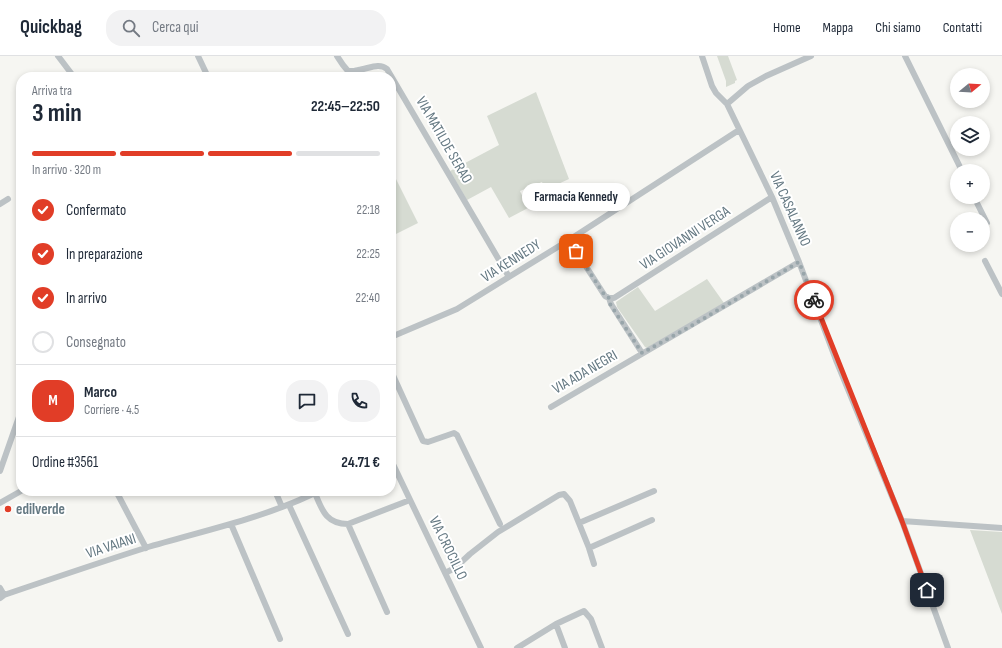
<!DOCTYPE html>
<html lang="it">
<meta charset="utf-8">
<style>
:root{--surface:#fff;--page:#f2f2f3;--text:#1f2937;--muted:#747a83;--line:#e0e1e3;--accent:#e13d27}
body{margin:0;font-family:"Sofia Sans Condensed",sans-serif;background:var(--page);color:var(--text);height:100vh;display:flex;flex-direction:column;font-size:15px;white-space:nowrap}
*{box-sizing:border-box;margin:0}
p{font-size:13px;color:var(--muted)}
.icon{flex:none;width:22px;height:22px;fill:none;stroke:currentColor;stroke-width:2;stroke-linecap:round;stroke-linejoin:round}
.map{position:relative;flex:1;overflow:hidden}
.sheet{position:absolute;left:16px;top:16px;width:380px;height:424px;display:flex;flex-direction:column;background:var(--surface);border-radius:16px;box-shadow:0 2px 6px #0003}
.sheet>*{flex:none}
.needle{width:26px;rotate:72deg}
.buttons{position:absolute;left:950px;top:12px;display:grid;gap:8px}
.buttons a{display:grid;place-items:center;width:40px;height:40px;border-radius:50%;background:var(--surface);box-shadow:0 2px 6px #0003;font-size:20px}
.pin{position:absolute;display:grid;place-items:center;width:34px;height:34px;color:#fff;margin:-17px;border-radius:8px;box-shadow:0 2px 6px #0006}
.courier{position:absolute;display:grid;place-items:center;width:40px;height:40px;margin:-20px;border:3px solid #e13d27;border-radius:50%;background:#fff;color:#222;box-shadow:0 1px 5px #0007}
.bubble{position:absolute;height:28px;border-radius:14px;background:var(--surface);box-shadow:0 2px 6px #0003;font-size:13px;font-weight:700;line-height:28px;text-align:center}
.summary em{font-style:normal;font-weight:700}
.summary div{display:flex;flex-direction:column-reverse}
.summary{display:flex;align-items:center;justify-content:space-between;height:68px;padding:0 16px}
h1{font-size:26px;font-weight:700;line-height:30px}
.bar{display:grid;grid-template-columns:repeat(4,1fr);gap:6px 4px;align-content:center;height:48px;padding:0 16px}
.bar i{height:5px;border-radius:3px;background:var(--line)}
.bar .active{background:var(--accent)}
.bar p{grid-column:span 4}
.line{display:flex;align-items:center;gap:10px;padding:0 16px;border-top:1px solid var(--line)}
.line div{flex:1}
.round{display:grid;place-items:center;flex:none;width:42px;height:42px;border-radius:16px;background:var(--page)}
ol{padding:0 16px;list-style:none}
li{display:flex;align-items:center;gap:12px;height:44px}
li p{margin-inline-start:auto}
li .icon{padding:4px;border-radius:50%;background:var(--accent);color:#fff;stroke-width:4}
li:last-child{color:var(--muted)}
li i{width:22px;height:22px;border:2px solid var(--line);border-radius:50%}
header{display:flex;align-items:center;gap:24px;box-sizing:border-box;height:56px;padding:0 20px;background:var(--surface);border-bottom:1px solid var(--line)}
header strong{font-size:19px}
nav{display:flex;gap:22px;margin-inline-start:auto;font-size:14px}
.search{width:280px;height:36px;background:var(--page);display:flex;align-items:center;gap:10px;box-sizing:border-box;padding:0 14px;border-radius:16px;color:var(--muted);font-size:15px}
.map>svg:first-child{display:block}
</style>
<header>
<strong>Quickbag</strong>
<div class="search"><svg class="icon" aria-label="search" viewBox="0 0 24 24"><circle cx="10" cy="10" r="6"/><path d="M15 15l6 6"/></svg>Cerca qui</div>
<nav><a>Home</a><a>Mappa</a><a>Chi siamo</a><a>Contatti</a></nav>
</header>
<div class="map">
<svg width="1002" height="592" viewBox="0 0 1002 592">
<rect width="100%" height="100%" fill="#f6f6f2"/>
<path fill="#d6dbd2" d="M717 0H728L737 24 735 25V27L726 31V25Z
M536 36 569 123 545 134 542 126 520 135 528 152 509 162 491 131 467 144 450 115 499 89 487 60Z
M391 113 418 167 396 178 391 177Z
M707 223 724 247 647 292 645 291 617 251 616 246 638 231 655 255Z
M970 474 1002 476V558Z"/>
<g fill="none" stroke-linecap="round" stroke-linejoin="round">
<path stroke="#bcc2c5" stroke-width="6" d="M58 0 74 21
M198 0 208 21
M337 0 343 9 348 15C352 15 355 15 358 14 368 13 379 6 387 13L509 221
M702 0 712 30 716 37 727 48 772 141 799 206 836 304 902 465 948 592
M905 0 962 115
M727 48 748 30 766 20 811 0
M974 141 987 167
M0 148 8 143
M569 184 605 240 609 242H614L772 141
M985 205 1002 238
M609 242 611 248 642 297
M391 281 457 253 569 184 739 74
M391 315 423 385 428 386 454 377 457 379 500 468
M551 351 799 206
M391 404 481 592
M0 415 21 355
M116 435 146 492
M275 435 282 451
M317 436 315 437C322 454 326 468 348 468L410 444
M0 447 21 435
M289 449 348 578
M902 465 1002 472
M579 467 654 435
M231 468 280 583
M348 468 387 556
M589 492 594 508
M445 517 455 512 470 498 498 476 559 439 564 438 570 445 589 492 652 464
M0 532 4 539
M0 542 4 539C51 523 98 507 145 492 202 475 261 463 315 437
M556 568 565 592
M517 592 556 568 584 555 591 563 602 592"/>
</g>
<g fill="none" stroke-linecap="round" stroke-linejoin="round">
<path stroke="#98a5aa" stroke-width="4" stroke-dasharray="0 7.2" d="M576 195 605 240 609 242 610 248 642 297 691 270 799 206 814 244"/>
<path stroke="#e13d27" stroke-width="5" d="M814 244 902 465 927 534"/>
</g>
<circle fill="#e13d27" stroke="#fff" stroke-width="1.5" cx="8" cy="453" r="4"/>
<g text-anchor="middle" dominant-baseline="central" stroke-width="4" stroke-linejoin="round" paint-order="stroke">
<g font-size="15" fill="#657983" stroke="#fff">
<text transform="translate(444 84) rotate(60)">VIA MATILDE SERAO</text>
<text transform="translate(790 153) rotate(66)">VIA CASALANNO</text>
<text transform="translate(685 182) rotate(-33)">VIA GIOVANNI VERGA</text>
<text transform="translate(511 205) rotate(-32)">VIA KENNEDY</text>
<text transform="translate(585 316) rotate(-30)">VIA ADA NEGRI</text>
<text transform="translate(111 490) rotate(-18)">VIA VAIANI</text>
<text transform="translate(448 492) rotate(64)">VIA CROCILLO</text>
</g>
<g font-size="15" font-weight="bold" fill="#657983" stroke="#fff" text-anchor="start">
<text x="16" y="453">edilverde</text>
</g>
</g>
</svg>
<div class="buttons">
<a><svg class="needle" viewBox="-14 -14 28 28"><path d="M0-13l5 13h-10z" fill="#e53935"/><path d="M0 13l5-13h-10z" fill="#747a83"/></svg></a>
<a><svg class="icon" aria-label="layers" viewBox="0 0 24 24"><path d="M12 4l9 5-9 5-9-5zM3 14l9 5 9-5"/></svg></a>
<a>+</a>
<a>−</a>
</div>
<div class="pin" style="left:576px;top:195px;background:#ea580c"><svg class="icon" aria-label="bag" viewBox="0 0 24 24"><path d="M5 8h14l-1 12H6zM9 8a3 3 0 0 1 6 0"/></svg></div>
<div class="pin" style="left:927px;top:534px;background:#1f2937"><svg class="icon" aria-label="home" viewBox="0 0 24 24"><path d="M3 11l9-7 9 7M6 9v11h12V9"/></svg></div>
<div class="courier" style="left:814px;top:244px"><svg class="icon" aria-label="bike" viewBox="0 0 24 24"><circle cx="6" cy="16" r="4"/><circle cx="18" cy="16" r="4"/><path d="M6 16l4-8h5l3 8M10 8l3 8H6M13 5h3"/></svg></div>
<div class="bubble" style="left:522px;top:127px;width:108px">Farmacia Kennedy</div>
<section class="sheet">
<div class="summary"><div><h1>3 min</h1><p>Arriva tra</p></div><em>22:45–22:50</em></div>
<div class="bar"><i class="active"></i><i class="active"></i><i class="active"></i><i></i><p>In arrivo · 320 m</p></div>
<ol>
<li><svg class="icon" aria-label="check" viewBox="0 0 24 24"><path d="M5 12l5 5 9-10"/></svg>Confermato<p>22:18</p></li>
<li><svg class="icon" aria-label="check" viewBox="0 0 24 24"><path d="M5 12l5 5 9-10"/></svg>In preparazione<p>22:25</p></li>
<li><svg class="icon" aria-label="check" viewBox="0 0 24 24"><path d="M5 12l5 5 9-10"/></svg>In arrivo<p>22:40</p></li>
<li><i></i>Consegnato</li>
</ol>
<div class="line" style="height:72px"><b class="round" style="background:var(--accent);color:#fff">M</b><div><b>Marco</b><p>Corriere · 4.5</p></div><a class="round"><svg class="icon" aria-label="chat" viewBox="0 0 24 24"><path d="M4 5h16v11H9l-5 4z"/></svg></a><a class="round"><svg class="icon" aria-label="phone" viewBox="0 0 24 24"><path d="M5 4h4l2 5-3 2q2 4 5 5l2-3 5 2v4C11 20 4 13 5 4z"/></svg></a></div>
<div class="line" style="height:52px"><div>Ordine #3561</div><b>24.71 €</b></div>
</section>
</div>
